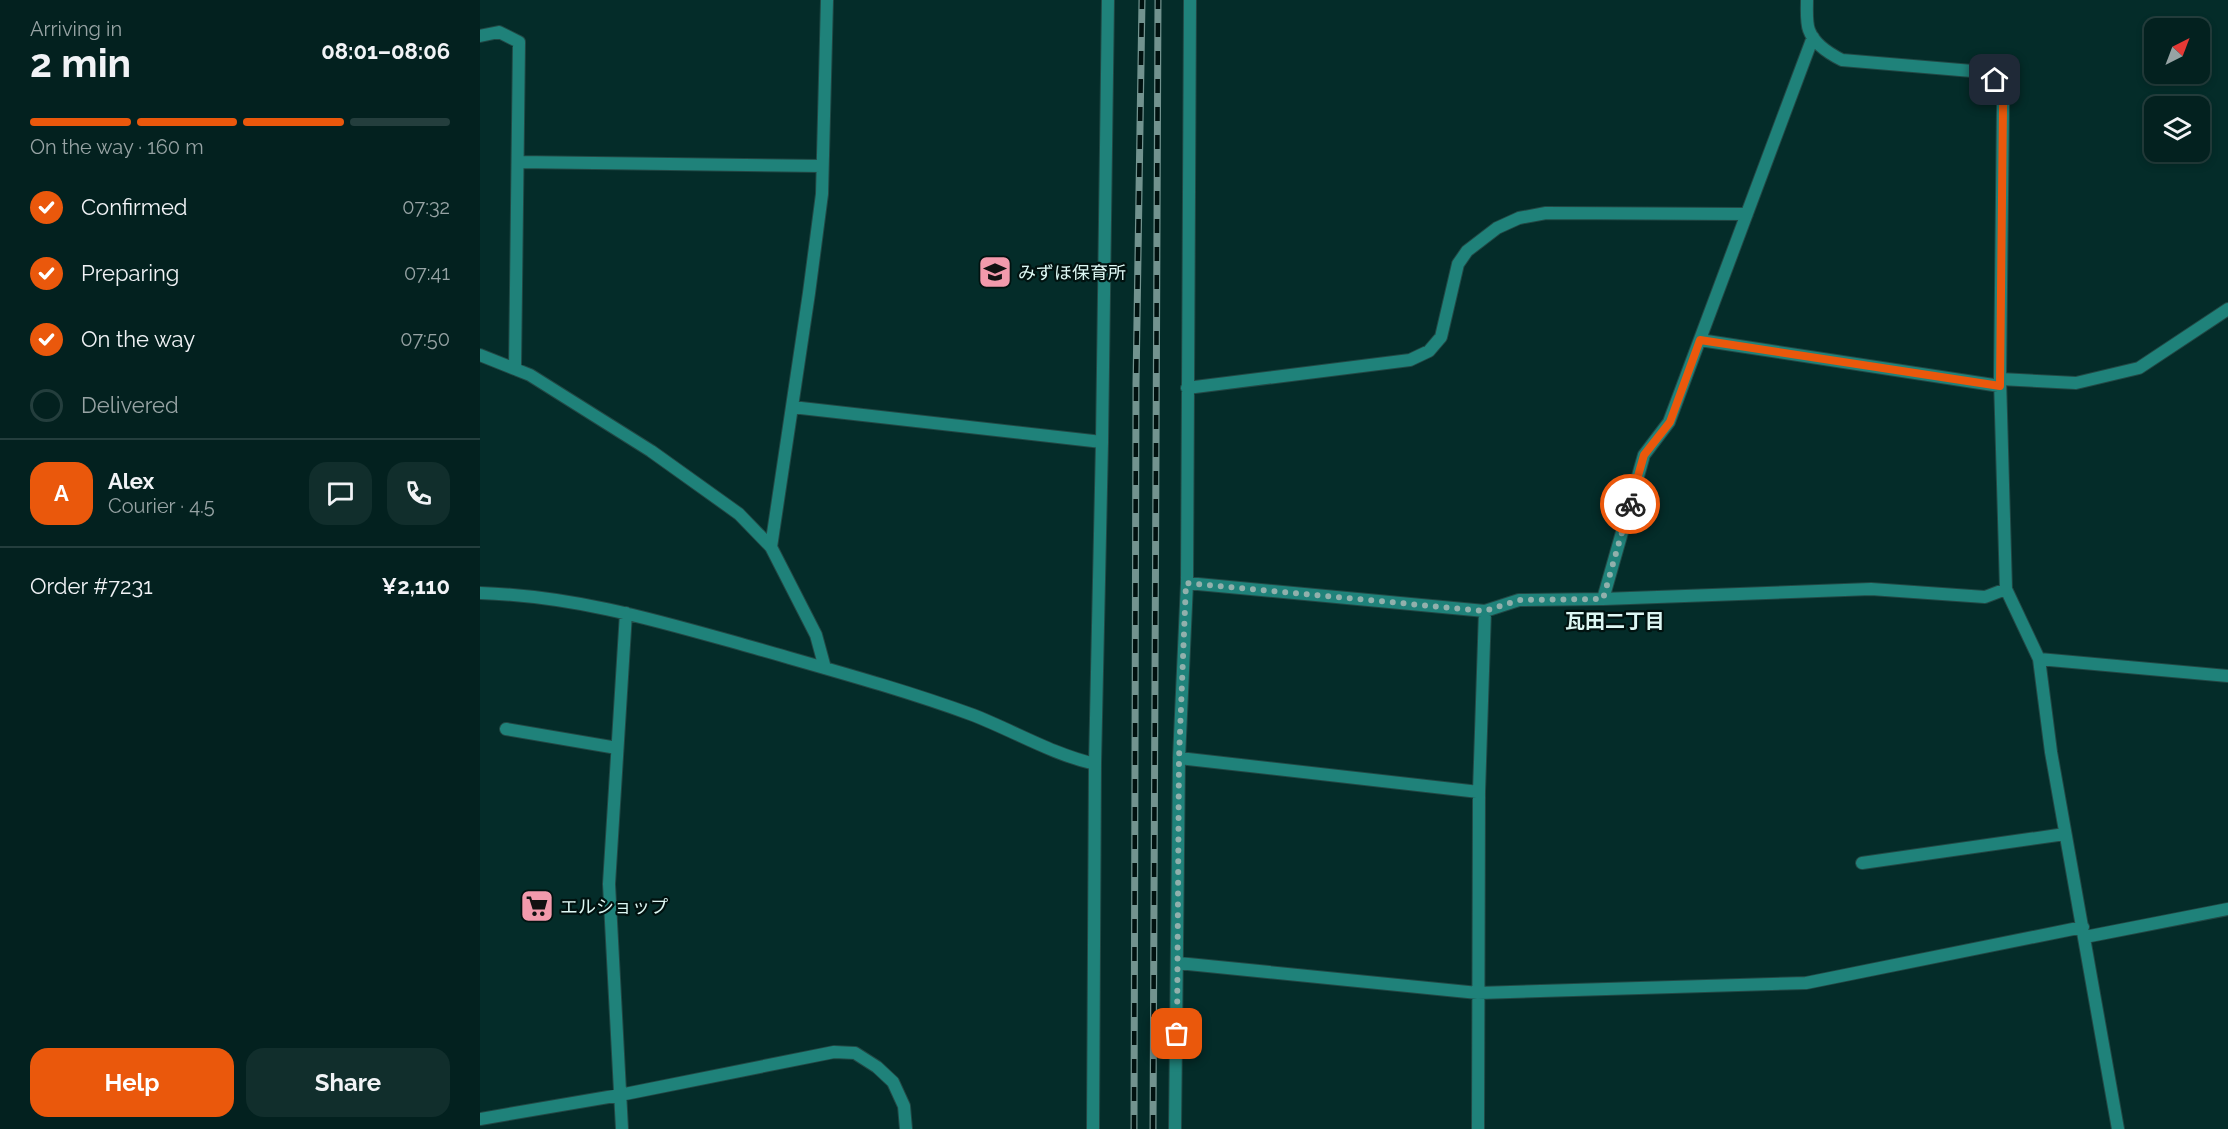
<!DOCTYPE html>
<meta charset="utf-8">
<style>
:root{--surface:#03211f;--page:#112e2c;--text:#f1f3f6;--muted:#97a3a4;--line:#243e3d;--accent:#ea580c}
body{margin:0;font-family:Raleway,"Noto Sans JP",sans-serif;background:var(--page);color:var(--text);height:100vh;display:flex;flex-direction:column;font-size:22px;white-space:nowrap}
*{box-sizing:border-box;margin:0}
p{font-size:20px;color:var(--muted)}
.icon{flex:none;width:33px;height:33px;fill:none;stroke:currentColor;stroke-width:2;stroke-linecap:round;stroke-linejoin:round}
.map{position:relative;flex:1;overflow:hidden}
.panel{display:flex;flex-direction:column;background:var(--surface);width:480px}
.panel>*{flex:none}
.needle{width:39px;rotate:42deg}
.buttons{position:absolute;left:1664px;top:18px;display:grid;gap:12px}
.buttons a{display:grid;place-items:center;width:66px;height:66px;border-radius:12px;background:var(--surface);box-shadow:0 3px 9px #0003,0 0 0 2px var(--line);font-size:30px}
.pin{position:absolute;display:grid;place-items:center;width:51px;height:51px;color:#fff;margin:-26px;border-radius:12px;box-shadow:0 3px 9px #0006}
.courier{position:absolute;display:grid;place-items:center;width:60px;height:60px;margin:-30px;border:4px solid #ea580c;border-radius:50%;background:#fff;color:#222;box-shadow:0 2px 8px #0007}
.head em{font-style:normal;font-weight:700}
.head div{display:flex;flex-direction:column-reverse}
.head{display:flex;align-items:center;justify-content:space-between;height:102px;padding:0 30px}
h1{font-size:39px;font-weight:700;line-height:45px}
.bar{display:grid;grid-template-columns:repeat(4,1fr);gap:9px 6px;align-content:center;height:72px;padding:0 30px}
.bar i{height:8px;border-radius:4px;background:var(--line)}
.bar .selected{background:var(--accent)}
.bar p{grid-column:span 4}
.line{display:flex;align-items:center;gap:15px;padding:0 30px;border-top:2px solid var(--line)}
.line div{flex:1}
.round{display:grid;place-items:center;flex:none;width:63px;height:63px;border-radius:18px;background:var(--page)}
ol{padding:0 30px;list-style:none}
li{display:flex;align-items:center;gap:18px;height:66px}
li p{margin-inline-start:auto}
li .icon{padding:6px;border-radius:50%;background:var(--accent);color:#fff;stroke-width:4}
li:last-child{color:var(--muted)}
li i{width:33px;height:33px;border:3px solid var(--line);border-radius:50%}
.action{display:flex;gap:12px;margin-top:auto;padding:12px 30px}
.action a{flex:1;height:69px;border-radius:18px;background:var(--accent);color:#fff;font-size:24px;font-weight:700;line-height:69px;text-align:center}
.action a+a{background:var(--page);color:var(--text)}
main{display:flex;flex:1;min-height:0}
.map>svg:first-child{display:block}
</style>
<main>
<section class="panel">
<div class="head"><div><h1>2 min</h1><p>Arriving in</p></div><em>08:01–08:06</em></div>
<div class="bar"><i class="selected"></i><i class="selected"></i><i class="selected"></i><i></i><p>On the way · 160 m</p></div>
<ol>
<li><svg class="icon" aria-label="check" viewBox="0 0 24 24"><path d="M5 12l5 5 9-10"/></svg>Confirmed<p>07:32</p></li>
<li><svg class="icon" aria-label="check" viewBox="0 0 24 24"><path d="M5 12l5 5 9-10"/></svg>Preparing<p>07:41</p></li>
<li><svg class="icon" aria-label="check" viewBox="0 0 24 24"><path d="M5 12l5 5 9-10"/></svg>On the way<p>07:50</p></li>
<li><i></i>Delivered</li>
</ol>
<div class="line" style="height:108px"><b class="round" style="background:var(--accent);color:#fff">A</b><div><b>Alex</b><p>Courier · 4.5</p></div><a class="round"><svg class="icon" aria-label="chat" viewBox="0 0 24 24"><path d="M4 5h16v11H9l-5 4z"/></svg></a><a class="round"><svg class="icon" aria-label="phone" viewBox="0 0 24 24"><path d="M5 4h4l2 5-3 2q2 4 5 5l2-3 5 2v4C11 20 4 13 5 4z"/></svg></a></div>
<div class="line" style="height:78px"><div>Order #7231</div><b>¥2,110</b></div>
<div class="action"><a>Help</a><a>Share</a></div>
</section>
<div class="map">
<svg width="1748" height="1129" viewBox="0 0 1748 1129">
<rect width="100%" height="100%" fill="#042c29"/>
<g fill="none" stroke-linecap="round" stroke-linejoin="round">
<defs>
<path id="service" d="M1520 379 1596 383 1659 368 1748 309"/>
<path id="minor" d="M1327 0C1327 9 1326 22 1329 30 1334 44 1350 54 1362 60L1504 72C1517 82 1521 90 1523 105L1520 379 1526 589 1559 659 1571 752 1638 1129
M0 36 19 32 39 42 35 369
M38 162 342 166
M1220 340 1520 386
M0 355 50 375 171 451 259 514 291 547 336 635 345 668
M707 388 930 360 949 351 961 337 978 264 987 251 1017 228 1039 218 1066 213 1267 214
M312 407 622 442
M291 547 329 293 342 194 347 0
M707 583 1005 611 1039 600 1123 599 1391 589 1505 597 1526 589
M0 593C98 596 182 622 275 648 348 669 422 689 493 715 534 731 572 754 615 764
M1123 599 1164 455 1189 422 1333 37
M1559 659 1748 676
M26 729 137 748
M699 758 999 792
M1382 863 1585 834
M1605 937 1748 909
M698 963 998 993 1326 983 1603 927
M0 1119 140 1095 354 1052 375 1053 397 1067 413 1082 424 1106 426 1129
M142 1129 129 884 146 613
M695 1129 699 758 707 583 710 0
M998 1129 999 792 1005 611"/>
<path id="tertiary" d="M613 1129 615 764 622 442 628 0"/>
</defs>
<use href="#service" stroke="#224845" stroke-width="14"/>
<use href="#minor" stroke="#224845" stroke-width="14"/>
<use href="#tertiary" stroke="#224845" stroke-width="14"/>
<use href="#service" stroke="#1f827a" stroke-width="12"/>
<use href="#minor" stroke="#1f827a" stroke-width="12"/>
<use href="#tertiary" stroke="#1f827a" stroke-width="12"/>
<defs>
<path id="rail" d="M654 1129 656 384 662 0
M673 1129 678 0"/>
</defs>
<use href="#rail" stroke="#72938f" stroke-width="7"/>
<use href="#rail" stroke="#011210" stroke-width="4.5" stroke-dasharray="14" stroke-linecap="butt"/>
</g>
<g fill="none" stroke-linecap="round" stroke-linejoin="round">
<path stroke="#91b0ac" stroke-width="6" stroke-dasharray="0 10.8" d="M697 1034 699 758 706 583 1005 611 1039 600 1123 599 1150 504"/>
<path stroke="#ea580c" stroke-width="8" d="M1150 504 1164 455 1190 422 1220 340 1520 386 1523 105 1521 92 1515 80"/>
</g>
<defs>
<symbol id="school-square" viewBox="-11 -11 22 22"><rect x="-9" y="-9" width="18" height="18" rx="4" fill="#f29aac" stroke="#011210"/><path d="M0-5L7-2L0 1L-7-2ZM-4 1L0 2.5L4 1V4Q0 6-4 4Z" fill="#111"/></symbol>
<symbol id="supermarket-square" viewBox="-11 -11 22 22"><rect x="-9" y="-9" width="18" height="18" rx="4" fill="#f29aac" stroke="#011210"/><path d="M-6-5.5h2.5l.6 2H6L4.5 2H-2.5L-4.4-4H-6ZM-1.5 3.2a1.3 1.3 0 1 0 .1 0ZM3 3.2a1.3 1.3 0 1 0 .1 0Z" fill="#111"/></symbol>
</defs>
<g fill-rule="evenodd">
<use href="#school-square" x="496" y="253" width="38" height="38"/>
<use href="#supermarket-square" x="38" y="887" width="38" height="38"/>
</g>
<g text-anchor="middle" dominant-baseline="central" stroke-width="4.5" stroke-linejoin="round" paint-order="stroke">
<g font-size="18" fill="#ddf7f3" stroke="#011210" text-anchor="start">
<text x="538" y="272">みずほ保育所</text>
<text x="80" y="906">エルショップ</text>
</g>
<g font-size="20" font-weight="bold" fill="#ddf7f3" stroke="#011210">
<text x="1135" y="621">瓦田二丁目</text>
</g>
</g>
</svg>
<div class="buttons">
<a><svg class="needle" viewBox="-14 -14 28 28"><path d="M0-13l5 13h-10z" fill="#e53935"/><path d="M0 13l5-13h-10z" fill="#97a3a4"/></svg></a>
<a><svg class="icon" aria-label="layers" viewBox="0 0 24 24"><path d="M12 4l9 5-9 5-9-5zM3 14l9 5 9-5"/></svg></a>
</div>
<div class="pin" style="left:697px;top:1034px;background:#ea580c"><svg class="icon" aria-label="bag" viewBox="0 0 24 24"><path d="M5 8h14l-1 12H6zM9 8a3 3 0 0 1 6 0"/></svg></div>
<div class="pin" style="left:1515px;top:80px;background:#1f2937"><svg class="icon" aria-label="home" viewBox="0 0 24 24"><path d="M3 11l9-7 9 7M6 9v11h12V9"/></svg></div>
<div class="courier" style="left:1150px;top:504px"><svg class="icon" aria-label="bike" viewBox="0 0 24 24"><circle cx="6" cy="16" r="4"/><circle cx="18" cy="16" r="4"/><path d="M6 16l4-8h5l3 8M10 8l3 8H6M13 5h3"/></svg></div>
</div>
</main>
